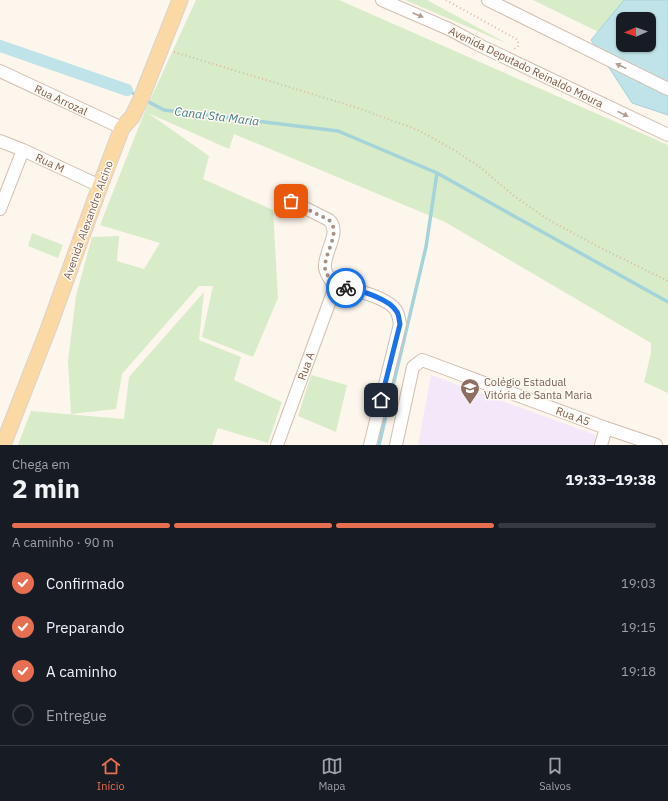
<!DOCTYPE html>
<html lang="pt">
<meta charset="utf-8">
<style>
:root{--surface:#171b24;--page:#242831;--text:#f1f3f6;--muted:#9ea1a6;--line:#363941;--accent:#e76f51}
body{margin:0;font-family:"IBM Plex Sans",sans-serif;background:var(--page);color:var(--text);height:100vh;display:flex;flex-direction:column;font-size:15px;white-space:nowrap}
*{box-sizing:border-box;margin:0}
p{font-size:13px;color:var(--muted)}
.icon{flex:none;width:22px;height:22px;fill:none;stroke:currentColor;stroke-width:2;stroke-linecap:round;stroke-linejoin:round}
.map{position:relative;height:445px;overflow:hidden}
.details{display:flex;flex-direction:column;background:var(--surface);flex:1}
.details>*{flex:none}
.needle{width:26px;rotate:268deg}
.controls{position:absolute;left:616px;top:12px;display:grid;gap:8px}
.controls a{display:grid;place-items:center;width:40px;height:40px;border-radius:8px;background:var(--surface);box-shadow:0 1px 3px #0004;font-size:20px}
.pin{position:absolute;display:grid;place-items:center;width:34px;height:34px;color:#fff;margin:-17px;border-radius:8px;box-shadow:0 2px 6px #0006}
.courier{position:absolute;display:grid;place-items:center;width:40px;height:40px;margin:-20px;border:3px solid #1a73e8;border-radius:50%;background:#fff;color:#222;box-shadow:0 1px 5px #0007}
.headline em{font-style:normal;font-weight:700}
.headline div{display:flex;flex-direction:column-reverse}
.headline{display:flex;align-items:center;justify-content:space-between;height:68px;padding:0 12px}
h1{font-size:26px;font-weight:700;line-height:30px}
.bar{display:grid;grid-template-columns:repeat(4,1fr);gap:6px 4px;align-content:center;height:48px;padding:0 12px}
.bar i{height:5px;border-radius:3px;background:var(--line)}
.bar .active{background:var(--accent)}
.bar p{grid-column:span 4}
ol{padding:0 12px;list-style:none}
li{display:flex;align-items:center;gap:12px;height:44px}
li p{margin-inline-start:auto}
li .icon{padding:4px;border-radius:50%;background:var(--accent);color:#fff;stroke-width:4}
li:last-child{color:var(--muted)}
li i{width:22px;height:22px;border:2px solid var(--line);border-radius:50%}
.menu{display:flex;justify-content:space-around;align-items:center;height:56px;border-top:1px solid var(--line);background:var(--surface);font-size:11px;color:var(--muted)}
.menu a{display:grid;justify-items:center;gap:2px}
.menu .active{color:var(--accent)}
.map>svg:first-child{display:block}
</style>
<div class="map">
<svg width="668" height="445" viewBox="0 0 668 445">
<rect width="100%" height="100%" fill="#fdf6ec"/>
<path fill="#f3e8fa" d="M431 375 596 435 594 445H418Z"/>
<path fill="#d8ecc9" d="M196 0H339L668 145V393L644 382 651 353V343L445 222 234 134 229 149 148 113 209 156 203 179 273 210 278 298 253 357 202 337 213 286H199L122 374 116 409 71 414 68 361 76 296 92 237 119 236 117 261 144 269 160 243 100 225 145 111Z
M405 0H427L508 44Z
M533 0H668L649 45V19H623V44Z
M32 233 63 245 58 258 28 246Z
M204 292 199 340 241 357 234 380 282 402 268 443 218 428 212 445H18L31 411 124 419 129 377Z
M311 375 347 385 336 432 298 416Z"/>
<path fill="#bfe3e8" stroke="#a5d3da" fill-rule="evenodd" d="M624 0H668V115L632 103 591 40ZM623 19H649V45H623Z"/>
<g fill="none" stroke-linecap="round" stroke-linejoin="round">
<path stroke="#a5d3da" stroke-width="3.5" d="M127 90 138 96
M145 100 164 110 338 131 437 173 668 302
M379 445 426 247 437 173"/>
<path stroke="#bfe3e8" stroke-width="12" d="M0 46 127 90"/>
<defs>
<path id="minor" d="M382 0 449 29 479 45 668 135
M488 0 668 89
M0 71 122 128
M0 141 23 150 100 186
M291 201 329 220C342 232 323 253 325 268 326 275 331 280 335 287
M0 209 23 150
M335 287C351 288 389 297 397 312 399 316 399 320 400 324L370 445
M277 445 335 287
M396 445 413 367 422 360 606 428 656 445
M601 445 606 428"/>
<path id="major" d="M3 445 49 327 100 186 122 128 132 117 140 101 180 0"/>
</defs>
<use href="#minor" stroke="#d1beb0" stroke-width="14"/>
<use href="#major" stroke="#dad1cd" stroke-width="17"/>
<path stroke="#d9b8a5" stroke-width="2" stroke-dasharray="1 3" stroke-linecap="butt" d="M446 0 518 40V46L513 50
M174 52 358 108 418 130 452 149 480 167 514 196 547 219 599 247 668 281"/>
<use href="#minor" stroke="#fff" stroke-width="12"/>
<use href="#major" stroke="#fbd9a5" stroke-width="15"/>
</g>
<defs><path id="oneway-solid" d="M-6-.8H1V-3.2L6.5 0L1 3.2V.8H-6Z"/></defs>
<g fill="#af9d94">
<use href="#oneway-solid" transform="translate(418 15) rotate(23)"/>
<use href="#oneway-solid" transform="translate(621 66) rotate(-154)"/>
<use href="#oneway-solid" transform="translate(623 114) rotate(26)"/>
</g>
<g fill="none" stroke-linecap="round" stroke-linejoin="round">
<path stroke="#a89285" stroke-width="4" stroke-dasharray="0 7.2" d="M291 201 329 220C342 232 324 253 325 268 326 275 331 280 335 287L346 288"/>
<path stroke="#1a73e8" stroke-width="5" d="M346 288C360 290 390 299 397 312 399 315 399 320 400 324L381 400"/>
</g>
<defs>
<symbol id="school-pin" viewBox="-11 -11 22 30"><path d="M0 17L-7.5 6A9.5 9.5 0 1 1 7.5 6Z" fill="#8d6e63" stroke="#fffaf3"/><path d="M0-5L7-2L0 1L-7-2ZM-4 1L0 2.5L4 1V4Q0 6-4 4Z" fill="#fff"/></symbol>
</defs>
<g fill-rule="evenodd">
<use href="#school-pin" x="459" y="377" width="22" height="30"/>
</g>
<g text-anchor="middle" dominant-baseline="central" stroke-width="3" stroke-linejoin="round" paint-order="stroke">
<g font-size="11" fill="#7a5c4d" stroke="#fffaf3">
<text transform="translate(526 67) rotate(26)">Avenida Deputado Reinaldo Moura</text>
<text transform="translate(61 100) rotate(25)">Rua Arrozal</text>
<text transform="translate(50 163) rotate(25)">Rua M</text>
<text transform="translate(88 220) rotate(-70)">Avenida Alexandre Alcino</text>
<text transform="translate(306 366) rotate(-70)">Rua A</text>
<text transform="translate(573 416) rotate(20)">Rua A5</text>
</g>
<g font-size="11" fill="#785e54" stroke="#fffaf3" text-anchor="start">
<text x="484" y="382">Colégio Estadual<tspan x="484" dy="13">Vitória de Santa Maria</tspan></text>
</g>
<g font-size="12" font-style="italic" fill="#437c86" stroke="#fffaf3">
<text transform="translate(217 116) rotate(7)">Canal Sta Maria</text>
</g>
</g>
</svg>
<div class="controls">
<a><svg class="needle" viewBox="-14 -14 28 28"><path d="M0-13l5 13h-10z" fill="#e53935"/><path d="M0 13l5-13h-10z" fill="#9ea1a6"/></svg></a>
</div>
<div class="pin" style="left:291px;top:201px;background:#ea580c"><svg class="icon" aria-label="bag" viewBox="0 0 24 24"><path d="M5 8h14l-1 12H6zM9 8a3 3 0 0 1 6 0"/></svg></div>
<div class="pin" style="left:381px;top:400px;background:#1f2937"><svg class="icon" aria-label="home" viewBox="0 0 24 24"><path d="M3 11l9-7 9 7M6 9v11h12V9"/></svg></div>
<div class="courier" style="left:346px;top:288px"><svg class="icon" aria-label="bike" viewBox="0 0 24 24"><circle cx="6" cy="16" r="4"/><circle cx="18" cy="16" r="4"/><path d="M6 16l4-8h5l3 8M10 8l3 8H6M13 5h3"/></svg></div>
</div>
<section class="details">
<div class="headline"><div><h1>2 min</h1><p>Chega em</p></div><em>19:33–19:38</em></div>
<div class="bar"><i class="active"></i><i class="active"></i><i class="active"></i><i></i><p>A caminho · 90 m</p></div>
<ol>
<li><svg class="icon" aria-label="check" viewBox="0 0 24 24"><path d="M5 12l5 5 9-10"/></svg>Confirmado<p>19:03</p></li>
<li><svg class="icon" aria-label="check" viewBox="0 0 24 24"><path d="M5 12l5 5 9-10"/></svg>Preparando<p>19:15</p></li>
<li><svg class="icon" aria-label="check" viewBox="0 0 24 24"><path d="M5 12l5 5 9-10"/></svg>A caminho<p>19:18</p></li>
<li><i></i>Entregue</li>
</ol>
</section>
<nav class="menu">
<a class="active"><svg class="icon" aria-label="home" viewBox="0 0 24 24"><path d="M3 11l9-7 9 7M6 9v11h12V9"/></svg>Início</a>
<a><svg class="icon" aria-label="map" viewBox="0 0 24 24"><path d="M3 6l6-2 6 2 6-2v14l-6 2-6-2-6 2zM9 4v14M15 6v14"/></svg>Mapa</a>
<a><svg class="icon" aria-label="saved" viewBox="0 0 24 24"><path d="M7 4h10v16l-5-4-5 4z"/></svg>Salvos</a>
</nav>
